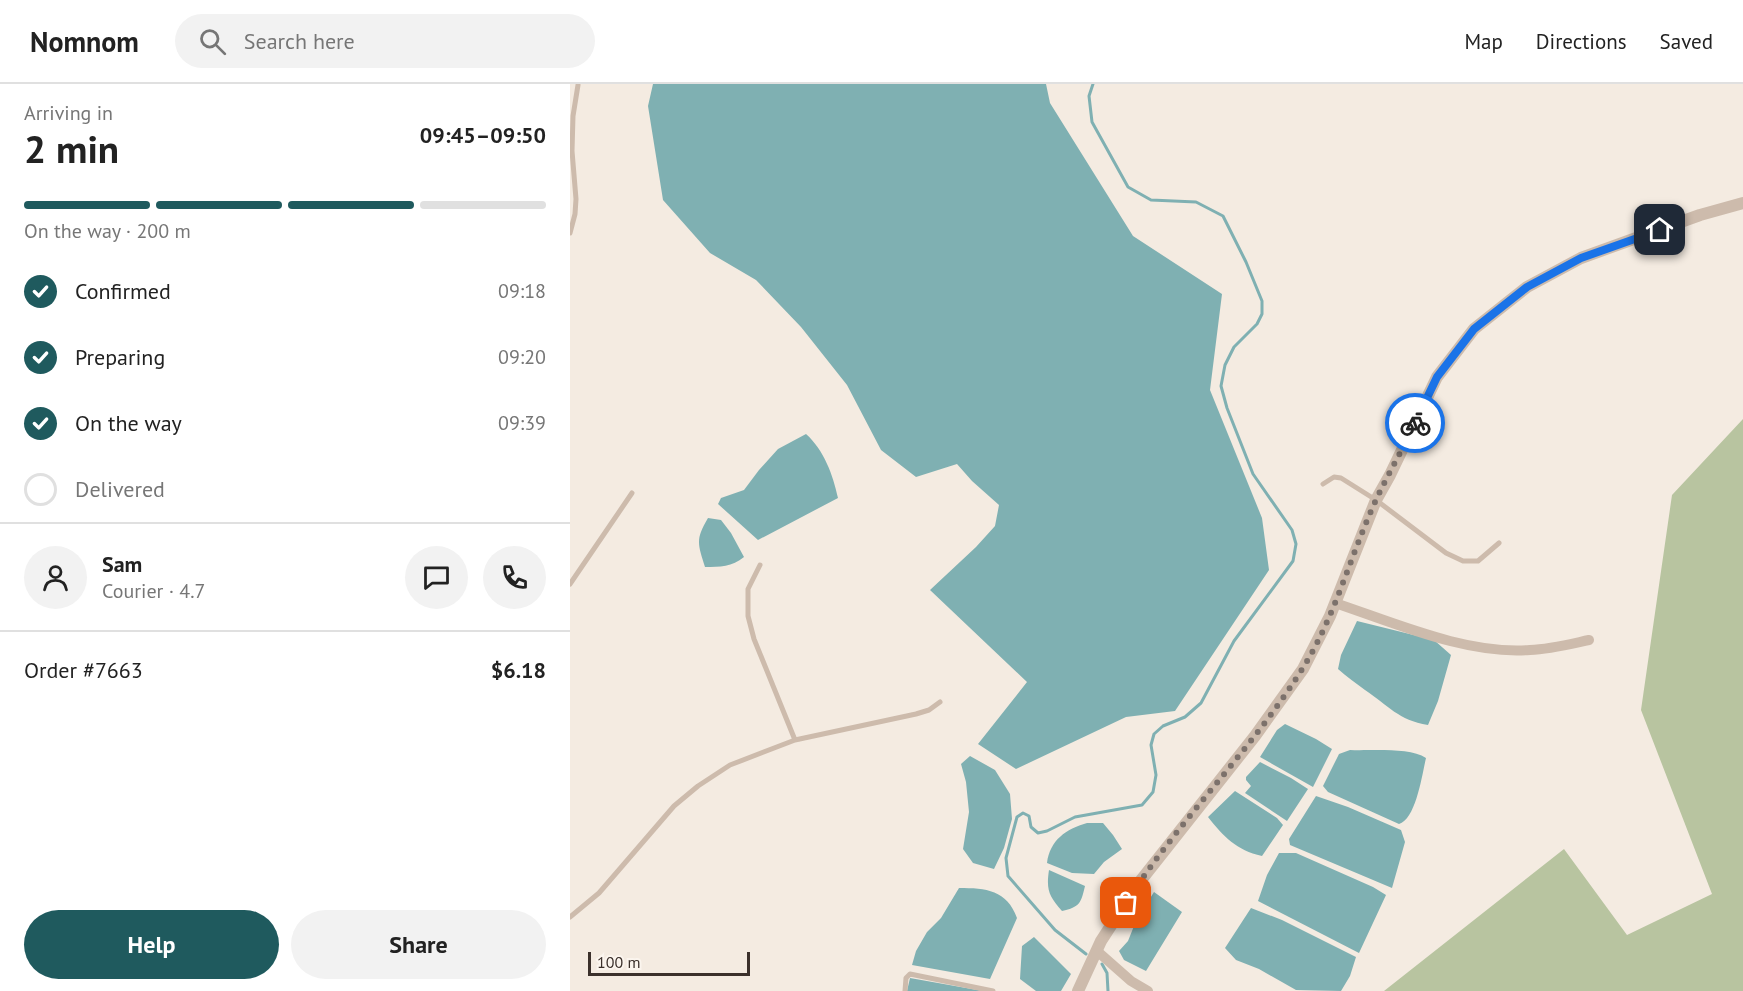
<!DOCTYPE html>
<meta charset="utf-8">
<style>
:root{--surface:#fff;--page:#f2f2f2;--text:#222;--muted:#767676;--line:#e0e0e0;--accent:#1f5a5e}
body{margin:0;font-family:"PT Sans",sans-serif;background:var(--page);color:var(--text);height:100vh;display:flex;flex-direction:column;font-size:22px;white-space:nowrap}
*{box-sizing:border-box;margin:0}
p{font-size:20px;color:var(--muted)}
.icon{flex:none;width:33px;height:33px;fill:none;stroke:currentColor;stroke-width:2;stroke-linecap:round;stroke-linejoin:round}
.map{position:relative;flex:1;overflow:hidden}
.sheet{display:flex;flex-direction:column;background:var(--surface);width:570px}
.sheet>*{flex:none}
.scale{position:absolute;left:18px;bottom:15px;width:162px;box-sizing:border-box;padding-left:6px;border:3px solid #3b302b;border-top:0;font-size:16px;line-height:21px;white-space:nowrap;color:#3b302b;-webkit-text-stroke:4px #fbf5ee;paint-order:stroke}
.pin{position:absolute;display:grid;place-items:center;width:51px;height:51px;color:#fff;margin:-26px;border-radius:12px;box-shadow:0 3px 9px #0006}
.courier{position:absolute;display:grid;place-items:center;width:60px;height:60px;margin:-30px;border:4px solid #1a73e8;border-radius:50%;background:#fff;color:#222;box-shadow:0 2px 8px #0007}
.summary em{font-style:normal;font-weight:800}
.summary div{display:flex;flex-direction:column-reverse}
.summary{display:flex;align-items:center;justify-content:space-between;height:102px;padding:0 24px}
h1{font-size:39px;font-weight:800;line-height:45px}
.bar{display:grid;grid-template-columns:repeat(4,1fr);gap:9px 6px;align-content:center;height:72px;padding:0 24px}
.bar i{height:8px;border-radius:4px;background:var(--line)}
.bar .current{background:var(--accent)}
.bar p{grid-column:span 4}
.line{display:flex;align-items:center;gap:15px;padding:0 24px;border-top:2px solid var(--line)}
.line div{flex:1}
.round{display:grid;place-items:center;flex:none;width:63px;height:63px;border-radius:32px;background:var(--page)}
ol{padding:0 24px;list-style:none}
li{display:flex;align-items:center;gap:18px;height:66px}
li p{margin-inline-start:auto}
li .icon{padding:6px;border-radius:50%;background:var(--accent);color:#fff;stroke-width:4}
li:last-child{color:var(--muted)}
li i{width:33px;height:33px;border:3px solid var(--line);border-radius:50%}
.button{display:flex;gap:12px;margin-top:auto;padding:12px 24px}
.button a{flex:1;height:69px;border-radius:36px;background:var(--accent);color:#fff;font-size:24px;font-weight:800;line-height:69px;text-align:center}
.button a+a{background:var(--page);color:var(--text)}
header{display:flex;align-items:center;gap:36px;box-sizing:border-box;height:84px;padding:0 30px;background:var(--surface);border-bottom:2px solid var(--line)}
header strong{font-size:28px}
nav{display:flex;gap:33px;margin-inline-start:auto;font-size:21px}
.search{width:420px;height:54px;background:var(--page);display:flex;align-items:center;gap:15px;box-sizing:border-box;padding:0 21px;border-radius:33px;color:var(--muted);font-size:22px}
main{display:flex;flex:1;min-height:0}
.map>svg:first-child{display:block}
</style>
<header>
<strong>Nomnom</strong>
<div class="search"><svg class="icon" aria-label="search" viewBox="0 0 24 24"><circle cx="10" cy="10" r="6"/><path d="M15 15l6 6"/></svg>Search here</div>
<nav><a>Map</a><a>Directions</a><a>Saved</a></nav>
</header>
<main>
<section class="sheet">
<div class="summary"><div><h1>2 min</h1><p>Arriving in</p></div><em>09:45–09:50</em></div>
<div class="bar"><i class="current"></i><i class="current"></i><i class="current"></i><i></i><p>On the way · 200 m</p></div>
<ol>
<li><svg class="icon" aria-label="check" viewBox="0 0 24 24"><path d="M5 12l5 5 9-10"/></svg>Confirmed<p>09:18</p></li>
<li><svg class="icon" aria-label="check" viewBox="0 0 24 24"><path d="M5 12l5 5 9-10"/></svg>Preparing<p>09:20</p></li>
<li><svg class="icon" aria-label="check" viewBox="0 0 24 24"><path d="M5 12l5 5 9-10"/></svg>On the way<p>09:39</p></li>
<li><i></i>Delivered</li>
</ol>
<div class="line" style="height:108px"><a class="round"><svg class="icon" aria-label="person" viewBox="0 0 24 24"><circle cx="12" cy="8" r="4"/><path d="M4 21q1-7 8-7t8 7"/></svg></a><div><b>Sam</b><p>Courier · 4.7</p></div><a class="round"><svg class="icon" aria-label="chat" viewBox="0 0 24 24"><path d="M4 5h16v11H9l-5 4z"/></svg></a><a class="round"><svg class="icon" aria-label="phone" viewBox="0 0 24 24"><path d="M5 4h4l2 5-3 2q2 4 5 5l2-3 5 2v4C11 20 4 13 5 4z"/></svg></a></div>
<div class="line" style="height:78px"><div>Order #7663</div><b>$6.18</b></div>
<div class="button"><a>Help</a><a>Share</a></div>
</section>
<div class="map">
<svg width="1173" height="907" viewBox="0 0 1173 907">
<rect width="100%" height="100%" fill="#f4ebe1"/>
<path fill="#b8c4a0" d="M1173 335V907H814L994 765 1057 851 1142 810 1071 626 1102 411Z"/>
<path fill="#7fb0b2" d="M83 0H476L480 19 563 152 652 210 640 306 692 434 699 486 605 627 556 633 446 685 408 660 457 598 360 506 406 463 425 442 429 421 402 397 387 380 346 393 311 366 277 301 231 243 186 196 140 169 93 116 78 22Z
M236 350C254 366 263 391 268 414L188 456 148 420 151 414 174 406 189 386 208 365Z
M138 434 151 436 161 449 174 473C162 483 150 483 135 483 128 460 125 456 138 434Z
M787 537 864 556 881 571 868 617 858 641C828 636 819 622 795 606 786 599 777 593 768 585L771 571Z
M715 640 746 655 762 665 743 703 690 673 707 646Z
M780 666C801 667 839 663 856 674 852 691 846 735 829 740L758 708 753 702 769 670Z
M400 672 425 686 440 710 442 735 434 764 424 785 403 779 393 765 399 728 396 698 391 680Z
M690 678 721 694 738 705 717 737 675 709 681 702 676 696V693Z
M665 707 707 734 713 741 692 772C666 766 654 753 638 733Z
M746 712 778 723 831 746 835 758 822 804 720 761 719 755Z
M517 739H533L543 751 552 765 534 778 524 790 502 789 477 779C480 756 496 745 517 739Z
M709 769H726L803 803 816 811 789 869 688 817 697 791Z
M479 786 515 802C511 819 510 823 492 827 479 812 476 806 479 786Z
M389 804C416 804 437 806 447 834L420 895 342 881 346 867 357 848 371 834Z
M584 808 612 828 576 887 554 876 549 867 558 857 566 837Z
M681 824 712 836 786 873 780 892 771 907 726 906 689 885 666 876 655 864Z
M464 853 501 890 491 907H466L450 895 452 862Z
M340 894 413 907H337Z"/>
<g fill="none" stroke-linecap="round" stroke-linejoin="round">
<path stroke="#7fb0b2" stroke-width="3" d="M516 870 485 846 438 792 436 774 447 733 453 729 459 732 461 743 468 749 477 747 505 733 572 721 583 708 586 691 581 661 584 650 593 642 615 633 631 619 664 557 723 477 726 460 722 446 683 390 657 324 651 302 655 281 664 263 687 240 692 230V217L676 178 653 132 626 118 581 116 558 103 522 38 519 12 523 0
M532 880 537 889 538 907"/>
<path stroke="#cdbbac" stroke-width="5" d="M0 149 5 130 6 115 2 67 3 32 8 1
M753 400 764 393 771 394 806 416 876 469 893 477H908L929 459
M190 481 178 505V532L184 555 225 656
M0 500 62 409
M0 833 29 809 104 722 128 702 160 681 225 656 346 630 359 626 370 618
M335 907 336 894 340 890 423 907"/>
<path stroke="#cdbbac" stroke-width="10" d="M765 519C825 539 897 571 960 566 980 565 1000 560 1019 556
M527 867 561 897 578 907"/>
<path stroke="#cdbbac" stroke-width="12" d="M508 907 531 857 568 800 685 652 733 585 760 532 806 416 820 391 867 293 904 245 957 203 1011 174 1130 131 1173 119"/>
</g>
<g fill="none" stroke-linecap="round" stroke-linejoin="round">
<path stroke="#7c716b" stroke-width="6" stroke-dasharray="0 10.8" d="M556 819C608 737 679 669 731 587 765 534 780 472 806 416 818 390 833 365 845 339"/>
<path stroke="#1a73e8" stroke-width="8" d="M845 339 867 293 904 245 957 203 1011 174 1090 146"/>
</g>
</svg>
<div class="scale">100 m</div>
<div class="pin" style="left:556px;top:819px;background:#ea580c"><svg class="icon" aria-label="bag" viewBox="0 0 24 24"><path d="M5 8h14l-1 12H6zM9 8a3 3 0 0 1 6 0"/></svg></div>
<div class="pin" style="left:1090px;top:146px;background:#1f2937"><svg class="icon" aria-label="home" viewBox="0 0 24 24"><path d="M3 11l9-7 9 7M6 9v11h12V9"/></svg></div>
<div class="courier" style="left:845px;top:339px"><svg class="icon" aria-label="bike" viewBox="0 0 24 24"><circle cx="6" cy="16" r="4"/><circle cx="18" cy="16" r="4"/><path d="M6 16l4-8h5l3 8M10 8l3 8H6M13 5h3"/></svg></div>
</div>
</main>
